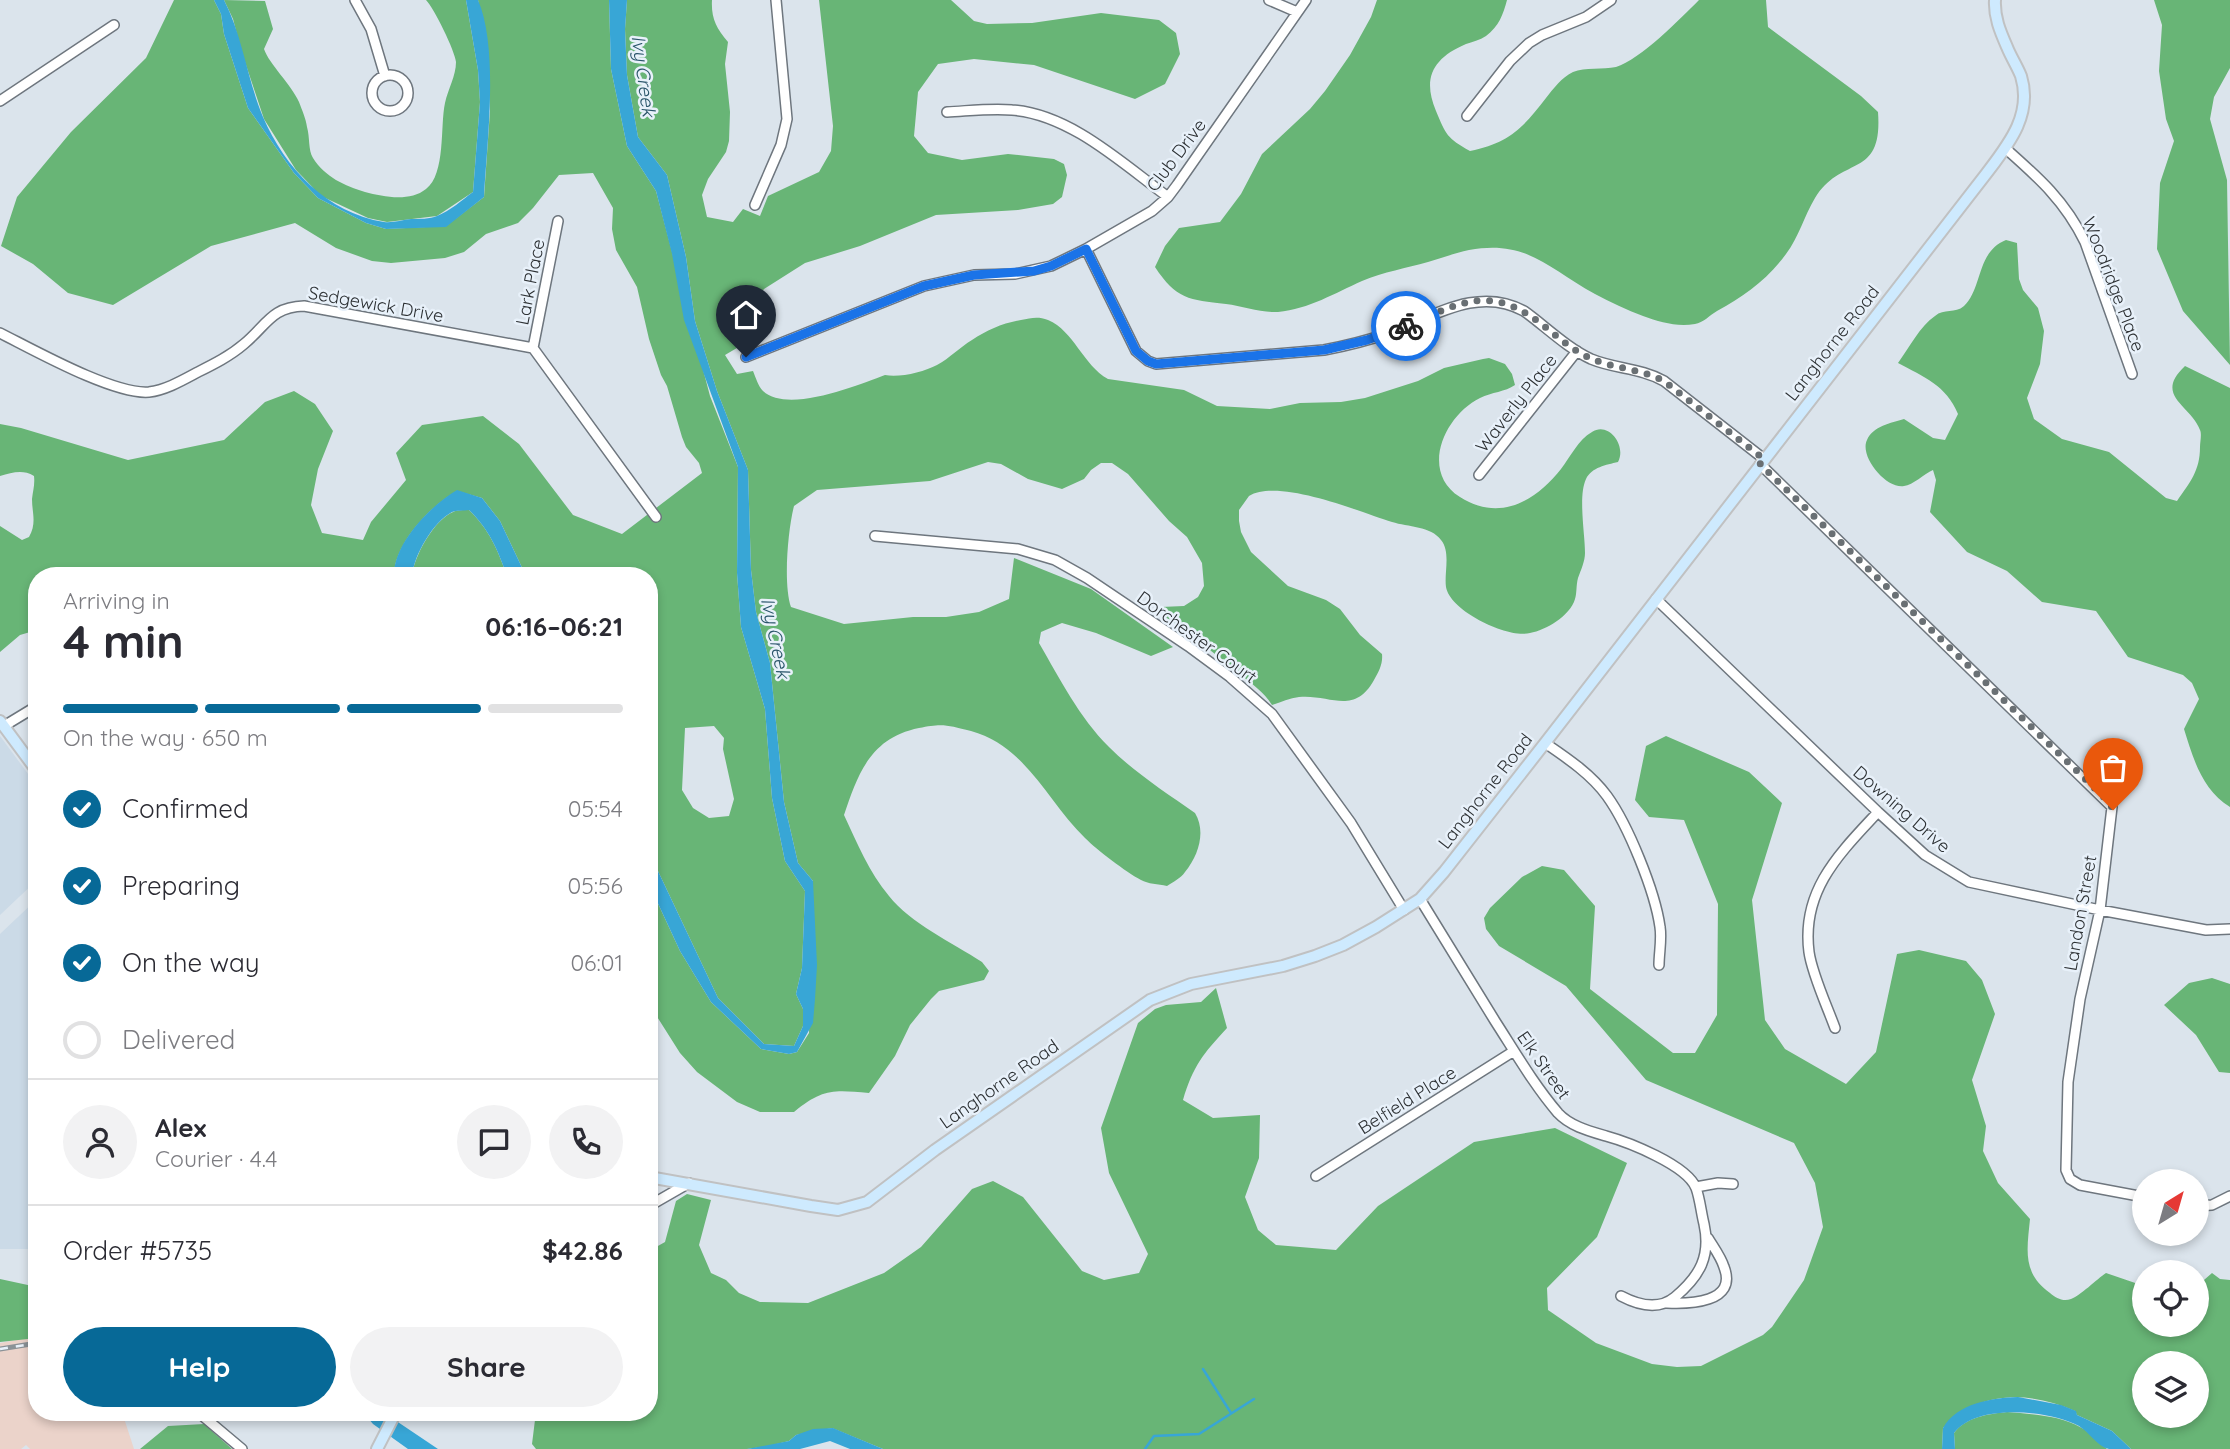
<!DOCTYPE html>
<meta charset="utf-8">
<style>
:root{--surface:#fff;--page:#f2f2f3;--text:#2b2b33;--muted:#7c7c81;--line:#e1e1e2;--accent:#076997}
body{margin:0;font-family:Quicksand,sans-serif;background:var(--page);color:var(--text);height:100vh;display:flex;flex-direction:column;font-size:26px;white-space:nowrap}
*{box-sizing:border-box;margin:0}
p{font-size:23px;color:var(--muted)}
.icon{flex:none;width:38px;height:38px;fill:none;stroke:currentColor;stroke-width:2;stroke-linecap:round;stroke-linejoin:round}
.map{position:relative;flex:1;overflow:hidden}
.panel{position:absolute;left:28px;top:567px;width:630px;height:854px;display:flex;flex-direction:column;background:var(--surface);border-radius:28px;box-shadow:0 4px 10px #0003}
.panel>*{flex:none}
.needle{width:46px;rotate:37deg}
.tools{position:absolute;left:2132px;top:1169px;display:grid;gap:14px}
.tools a{display:grid;place-items:center;width:77px;height:77px;border-radius:50%;background:var(--surface);box-shadow:0 4px 10px #0003;font-size:35px}
.pin{position:absolute;display:grid;place-items:center;width:60px;height:60px;color:#fff;margin:-72px -30px;border-radius:50% 50% 50% 0;rotate:-45deg;box-shadow:0 0 7px #0007}
.pin .icon{rotate:45deg}
.courier{position:absolute;display:grid;place-items:center;width:70px;height:70px;margin:-35px;border:5px solid #1a73e8;border-radius:50%;background:#fff;color:#222;box-shadow:0 2px 9px #0007}
.head em{font-style:normal;font-weight:700}
.head div{display:flex;flex-direction:column-reverse}
.head{display:flex;align-items:center;justify-content:space-between;height:119px;padding:0 35px}
h1{font-size:46px;font-weight:700;line-height:52px}
.bar{display:grid;grid-template-columns:repeat(4,1fr);gap:10px 7px;align-content:center;height:84px;padding:0 35px}
.bar i{height:9px;border-radius:5px;background:var(--line)}
.bar .selected{background:var(--accent)}
.bar p{grid-column:span 4}
.line{display:flex;align-items:center;gap:18px;padding:0 35px;border-top:2px solid var(--line)}
.line div{flex:1}
.round{display:grid;place-items:center;flex:none;width:74px;height:74px;border-radius:37px;background:var(--page)}
ol{padding:0 35px;list-style:none}
li{display:flex;align-items:center;gap:21px;height:77px}
li p{margin-inline-start:auto}
li .icon{padding:7px;border-radius:50%;background:var(--accent);color:#fff;stroke-width:4}
li:last-child{color:var(--muted)}
li i{width:38px;height:38px;border:4px solid var(--line);border-radius:50%}
.cta{display:flex;gap:14px;margin-top:auto;padding:14px 35px}
.cta a{flex:1;height:80px;border-radius:42px;background:var(--accent);color:#fff;font-size:28px;font-weight:700;line-height:80px;text-align:center}
.cta a+a{background:var(--page);color:var(--text)}
.map>svg:first-child{display:block}
</style>
<div class="map">
<svg width="2230" height="1449" viewBox="0 0 2230 1449">
<rect width="100%" height="100%" fill="#dbe4ec"/>
<path fill="#cbdae7" d="M0 736 37 786V880L0 915Z
M37 899V1249H0V934Z"/>
<path fill="#ebd3ca" d="M37 1336V1412H122L134 1449H30L26 1445 21 1449H0V1343Z"/>
<path fill="#68b576" fill-rule="evenodd" d="M174 0H214L221 14 224 34 248 108 294 173 318 198 366 223 386 229 446 226 484 197 490 111 488 53 478 0H609L611 69 627 146 656 191 710 396 738 467 737 573 741 627 765 709 772 798 785 861 805 891 802 968 796 994 803 1009V1026L794 1046 764 1044 718 998 649 852V576H526L500 521 482 498 457 491C430 506 394 544 394 576H37V630L20 635 0 652V526L22 540 29 537C37 523 32 513 32 499 33 490 35 485 34 476 22 469 12 473 0 476V424L21 428 128 460 224 440 265 402 294 391 315 404 333 431 318 469 311 505 322 533 363 540 371 522 406 480 396 453 422 425 483 416 519 444 573 515 622 534 702 473 699 463 686 447 682 437 667 386 661 375 649 339 637 287 616 250 612 229 613 208 593 173 559 175 533 208 518 223 486 234 464 252 445 258 391 263 372 261 336 248 295 223 211 246 113 305 68 293 33 264 1 246 17 197 71 132 146 58ZM714 726 724 738 723 749 734 799 729 816 709 818 693 808 682 790 685 728Z
M224 0 265 1 273 29 264 49C269 64 291 84 299 102 302 110 306 119 307 127 310 137 308 150 313 158 325 177 345 186 365 192 384 197 410 202 426 189 446 174 440 125 445 103 448 89 456 76 456 62 455 51 434 8 426 0H466L478 70 480 102 473 192 437 216 387 222 368 218 321 196 296 170 264 119 241 50 233 19Z
M627 0H712C711 18 716 28 728 42L725 64 730 112 729 141 726 152 708 179 702 195 707 217 733 222 743 209 760 216 768 196 819 172 831 151 833 126 819 0H951L974 21 987 24 1032 23 1101 13 1159 20 1176 33 1180 54 1165 84 1135 99 1034 65 974 59 938 64 918 92 914 136 928 153 962 160 1008 154 1054 159 1064 164 1067 175 1062 197 1053 204 1018 210 936 215 860 246 805 263 764 289 736 328 742 345 725 355 737 374 753 371C756 378 758 386 763 391 788 414 858 385 885 375 899 378 924 372 937 365 950 358 960 347 972 340 987 330 1003 323 1021 320 1031 318 1038 316 1048 320 1074 331 1083 365 1108 379L1184 390 1217 406 1270 409 1300 403 1341 402 1365 398 1418 381 1444 368 1483 359 1489 358 1505 364 1512 374 1515 385C1505 392 1492 392 1480 398 1445 415 1419 471 1460 497 1499 522 1535 502 1561 469 1571 456 1578 440 1592 432 1608 421 1627 445 1618 462 1606 465 1592 467 1586 479 1578 496 1585 534 1585 553 1585 561 1581 570 1578 578 1576 585 1577 593 1575 599 1570 616 1546 630 1530 633 1508 639 1450 611 1446 587 1444 573 1451 552 1441 540 1431 526 1408 527 1392 522 1360 512 1279 478 1249 496L1239 510V521L1241 532 1251 552 1288 586 1326 600 1340 609 1360 635 1382 654C1383 664 1379 671 1374 680 1354 716 1330 694 1299 697 1290 698 1281 702 1272 705 1263 691 1253 685 1240 674 1212 652 1187 630 1156 611L1161 607 1184 606 1198 597 1204 586 1202 563 1187 537 1169 521 1128 474 1112 463H1101L1091 470 1084 479 1062 489 1028 479 1001 464 988 462 930 481 817 490 794 506C788 529 783 584 791 607L844 624 913 617H946L979 612 1009 599 1014 558 1091 589 1173 647 1151 656 1096 633 1062 623 1041 632 1039 643C1060 679 1079 717 1109 747 1134 772 1165 792 1195 813 1206 831 1199 855 1185 872 1181 878 1173 882 1167 886 1158 884 1148 884 1141 880 1126 872 1097 850 1085 838 1047 801 1026 746 971 731 948 725 942 723 919 728 870 738 858 774 844 815 857 843 869 872 889 896 910 923 953 943 982 962L989 971 984 980 939 991 931 999 910 1025 895 1056 869 1093C834 1090 823 1088 794 1112H760L737 1102 697 1072 680 1053 649 1004V884L680 951 711 1002 761 1049 789 1054 797 1052 809 1033 813 881 798 863 784 802 770 663 756 612 751 570 748 470 717 391 695 321 686 257 667 175 638 137 627 75 625 29Z
M1377 0H1507C1503 15 1499 26 1486 36 1480 40 1472 42 1466 44 1433 58 1422 78 1436 111 1446 135 1447 138 1470 151 1509 143 1522 129 1546 98 1553 89 1562 77 1573 72 1585 67 1603 70 1616 67 1640 60 1681 18 1699 0H1766L1768 27 1861 96 1878 112C1883 180 1842 154 1815 198 1804 216 1799 237 1786 254 1767 280 1744 296 1717 311 1710 315 1703 323 1695 324 1676 327 1660 322 1643 316 1627 310 1610 302 1595 294 1549 269 1527 239 1469 250 1455 253 1442 258 1428 262 1406 268 1384 272 1362 281 1335 293 1309 309 1278 312 1261 313 1243 306 1226 304 1189 300 1176 299 1155 267L1165 246 1179 228 1220 222 1241 194 1262 154 1310 109 1325 91 1350 55 1371 17Z
M2154 0H2230V68L2214 97 2210 119 2227 180 2230 365 2183 311 2157 249 2160 183 2174 141 2166 119 2159 71 2162 25Z
M2006 240 2017 243 2019 279 2023 290 2038 308 2044 331 2040 364 2027 398 2034 419 2062 439 2109 452 2166 498 2177 501C2190 482 2200 471 2200 447 2200 442 2202 434 2200 430 2191 405 2153 396 2185 366L2230 388V807C2202 790 2193 758 2184 729L2199 699 2192 683 2183 675 2128 657 2096 611 2042 602 2007 571 1967 552 1930 512 1936 480 1933 470C1924 474 1913 485 1904 486 1886 489 1859 456 1867 440 1873 426 1891 423 1904 419L1933 438 1945 440 1958 414C1946 385 1924 377 1898 363 1909 348 1920 326 1935 316 1944 308 1955 314 1964 306 1983 288 1976 252 2006 240Z
M469 510C489 529 498 550 507 576H412C414 556 434 520 453 512 457 510 464 510 469 510Z
M1666 736 1749 772 1782 803 1752 900 1765 1020 1785 1049 1846 1084 1876 1052 1897 954 1919 950 1966 961 1982 980 1995 1014 1972 1080 1986 1126 1983 1151 1998 1183 2030 1219C2027 1250 2022 1273 2050 1293 2056 1298 2063 1302 2071 1299 2080 1296 2097 1279 2106 1273L2144 1286V1325H2196V1287L2212 1273 2220 1279 2230 1280V1449H2131L2112 1431 2077 1415 2075 1411C2031 1391 1978 1390 1943 1428L1942 1449H883L832 1428 796 1435 789 1441 769 1446 747 1449H536L532 1444 536 1412H649V1338L651 1337C654 1324 658 1311 649 1299V1251L665 1242 676 1201 687 1194 711 1200 699 1245 711 1273 726 1280 739 1293 760 1302 808 1303 884 1273 921 1247 972 1189 993 1181 1023 1197 1082 1271 1104 1280 1139 1273 1148 1254 1109 1173 1101 1128 1138 1023 1155 1009 1166 1005 1201 1002 1216 988 1227 1028C1203 1054 1193 1066 1183 1100L1213 1118 1260 1115 1259 1158 1245 1197 1258 1230 1276 1245 1336 1250 1378 1206 1474 1142 1555 1128 1627 1163 1597 1237 1547 1288 1548 1310 1596 1343 1652 1364 1677 1367 1701 1366 1763 1335 1772 1327 1804 1280 1823 1227 1815 1183 1794 1143 1646 1080 1566 986 1499 946 1486 929 1484 918 1490 908 1522 877 1542 866 1564 870 1595 906 1590 989 1673 1053H1695L1717 1015 1718 904 1684 820 1649 817 1635 800 1646 746ZM2144 1363H2196V1416H2144Z
M2212 978 2230 984V1073L2219 1072 2196 1035 2164 1005 2189 983Z
M0 1279 37 1287V1338L0 1342Z
M2007 1412C2030 1414 2059 1415 2080 1427 2090 1432 2098 1442 2107 1449H1955L1954 1433C1966 1417 1988 1414 2007 1412Z
M204 1424 232 1449H140L168 1426Z"/>
<path fill="#38a6d6" d="M214 0H224C243 37 247 79 263 117 285 168 327 213 384 222 393 223 402 220 411 219 419 219 430 219 437 216 450 211 462 200 473 192L480 102 478 70 466 0H478C499 49 487 143 484 197L446 227 386 229 366 223 318 198 294 173 248 108 224 34 221 14Z
M609 0H627L625 30 627 75 638 137 667 175 686 257 695 321 717 391 748 470 751 570 756 612 770 663 784 802 798 863 813 881 817 965 815 999 813 1023 797 1052 789 1054 761 1049 711 1002 680 951 649 884V852L718 998 764 1044 794 1046 803 1026V1009L796 994 802 968 805 891 785 861 772 798 765 709 741 627 737 573 738 467 684 320 672 254 656 191 627 146 611 69Z
M457 490 482 498 500 521 526 576H507C498 550 489 529 469 510 464 511 456 510 452 512 433 522 414 555 412 576H394C393 544 430 506 457 490Z
M2018 1397 2061 1405 2076 1411 2077 1415 2112 1431 2131 1449C2124 1449 2116 1449 2109 1449 2098 1447 2089 1432 2079 1426 2048 1410 1977 1403 1954 1433L1955 1449H1942L1943 1428C1957 1403 1992 1398 2018 1397Z
M363 1412H383L438 1449H408L373 1424Z
M833 1428 883 1449H850L830 1441 800 1449H747L789 1441 796 1435 813 1429Z"/>
<g fill="none" stroke-linecap="round" stroke-linejoin="round">
<path stroke="#38a6d6" stroke-width="2.5" d="M1203 1369 1231 1413
M1145 1449 1154 1436 1199 1434 1254 1399"/>
<defs>
<path id="minor" d="M355 0 371 29 385 76
M1269 0 1297 12
M372 93a18 18 0 1 1 36 0a18 18 0 1 1-36 0Z
M0 101 114 25
M947 112C968 111 991 108 1012 110 1070 114 1123 164 1168 197
M1467 116 1510 61 1529 43 1542 35 1586 17 1611 0
M2005 148C2039 178 2065 201 2085 242L2132 374
M755 205 781 145 787 119 776 0
M1086 249 1136 351 1148 361 1156 364 1324 350C1345 346 1366 341 1386 334 1431 318 1477 285 1524 311 1545 326 1567 348 1591 359 1615 369 1641 368 1664 381L1764 459
M0 333C34 350 114 395 149 392 166 390 183 380 198 372 214 364 230 356 244 344 267 325 271 307 304 306L533 348 656 517
M533 348 558 221
M746 357 924 286 974 275 1015 274 1051 266 1086 249 1152 211 1168 197 1177 185 1306 0
M1760 464 2112 807 2100 910 2080 999 2068 1082 2066 1170 2070 1179 2080 1185 2144 1197
M1479 475 1577 351
M875 536 1018 549 1055 560 1087 578 1188 646 1230 677 1272 714 1351 823 1404 910
M1656 599 1878 812 1925 855 1969 882 2100 910 2206 930 2230 929
M4 726 37 706
M1545 743C1567 758 1591 774 1607 796 1628 825 1655 891 1660 927 1662 939 1659 953 1659 965
M1420 899C1445 939 1470 980 1495 1021 1515 1052 1534 1085 1558 1113 1570 1126 1589 1131 1606 1136 1628 1142 1687 1165 1696 1188 1700 1199 1701 1212 1704 1224 1711 1256 1700 1276 1675 1297 1658 1311 1638 1305 1621 1296
M1835 1028C1827 1006 1812 974 1809 952 1801 890 1840 853 1878 812
M1316 1176 1514 1051
M1696 1187 1718 1183 1733 1184
M649 1206 689 1183
M2196 1206 2212 1205 2230 1196
M1667 1303C1689 1304 1738 1303 1724 1267 1721 1257 1714 1248 1708 1238
M198 1412 242 1449"/>
<path id="major" d="M0 721 37 771
M649 1177 811 1206 838 1210 867 1202 935 1150 1150 1000 1191 984 1283 966 1315 956 1343 945 1376 927 1420 899 1444 872 1545 743 1986 174C2008 145 2033 115 2021 76 2017 66 2011 57 2007 47 2000 31 1994 17 1995 0
M377 1449 396 1412"/>
</defs>
<use href="#minor" stroke="#6e767e" stroke-width="12"/>
<use href="#major" stroke="#c0c1c2" stroke-width="14"/>
<use href="#minor" stroke="#fff" stroke-width="9"/>
<use href="#major" stroke="#ceeafe" stroke-width="10"/>
<defs>
<path id="rail" d="M0 1349 37 1343"/>
</defs>
<use href="#rail" stroke="#8b9297" stroke-width="5"/>
<use href="#rail" stroke="#e8f1fa" stroke-width="2.5" stroke-dasharray="8" stroke-linecap="butt"/>
</g>
<g fill="none" stroke-linecap="round" stroke-linejoin="round">
<path stroke="#6a7074" stroke-width="7" stroke-dasharray="0 12.6" d="M1406 326C1459 304 1488 283 1540 323 1555 334 1570 349 1588 357 1612 369 1640 368 1664 381L1764 459 1760 464 2110 803 2113 810"/>
<path stroke="#1a73e8" stroke-width="9" d="M746 357 924 286 974 275 1034 271 1051 266 1086 249 1136 351 1148 361 1156 364 1324 350 1367 340 1406 326"/>
</g>
<g text-anchor="middle" dominant-baseline="central" stroke-width="5" stroke-linejoin="round" paint-order="stroke">
<g font-size="18" fill="#2d3134" stroke="#e8f1fa">
<text transform="translate(1176 155) rotate(-53)">Club Drive</text>
<text transform="translate(530 282) rotate(-79)">Lark Place</text>
<text transform="translate(2114 284) rotate(69)">Woodridge Place</text>
<text transform="translate(376 304) rotate(10)">Sedgewick Drive</text>
<text transform="translate(1832 343) rotate(-52)">Langhorne Road</text>
<text transform="translate(1516 403) rotate(-52)">Waverly Place</text>
<text transform="translate(1197 637) rotate(36)">Dorchester Court</text>
<text transform="translate(1485 791) rotate(-52)">Langhorne Road</text>
<text transform="translate(1902 809) rotate(41)">Downing Drive</text>
<text transform="translate(2080 913) rotate(-80)">Landon Street</text>
<text transform="translate(1544 1065) rotate(55)">Elk Street</text>
<text transform="translate(999 1084) rotate(-35)">Langhorne Road</text>
<text transform="translate(1407 1100) rotate(-32)">Belfield Place</text>
</g>
<g font-size="19" font-style="italic" fill="#2a556a" stroke="#e8f1fa">
<text transform="translate(644 76) rotate(82)">Ivy Creek</text>
<text transform="translate(776 638) rotate(78)">Ivy Creek</text>
</g>
</g>
</svg>
<div class="tools">
<a><svg class="needle" viewBox="-14 -14 28 28"><path d="M0-13l5 13h-10z" fill="#e53935"/><path d="M0 13l5-13h-10z" fill="#7c7c81"/></svg></a>
<a><svg class="icon" aria-label="locate" viewBox="0 0 24 24"><circle cx="12" cy="12" r="6"/><path d="M12 2v4M12 18v4M2 12h4M18 12h4"/></svg></a>
<a><svg class="icon" aria-label="layers" viewBox="0 0 24 24"><path d="M12 4l9 5-9 5-9-5zM3 14l9 5 9-5"/></svg></a>
</div>
<div class="pin" style="left:2113px;top:810px;background:#ea580c"><svg class="icon" aria-label="bag" viewBox="0 0 24 24"><path d="M5 8h14l-1 12H6zM9 8a3 3 0 0 1 6 0"/></svg></div>
<div class="pin" style="left:746px;top:357px;background:#1f2937"><svg class="icon" aria-label="home" viewBox="0 0 24 24"><path d="M3 11l9-7 9 7M6 9v11h12V9"/></svg></div>
<div class="courier" style="left:1406px;top:326px"><svg class="icon" aria-label="bike" viewBox="0 0 24 24"><circle cx="6" cy="16" r="4"/><circle cx="18" cy="16" r="4"/><path d="M6 16l4-8h5l3 8M10 8l3 8H6M13 5h3"/></svg></div>
<section class="panel">
<div class="head"><div><h1>4 min</h1><p>Arriving in</p></div><em>06:16–06:21</em></div>
<div class="bar"><i class="selected"></i><i class="selected"></i><i class="selected"></i><i></i><p>On the way · 650 m</p></div>
<ol>
<li><svg class="icon" aria-label="check" viewBox="0 0 24 24"><path d="M5 12l5 5 9-10"/></svg>Confirmed<p>05:54</p></li>
<li><svg class="icon" aria-label="check" viewBox="0 0 24 24"><path d="M5 12l5 5 9-10"/></svg>Preparing<p>05:56</p></li>
<li><svg class="icon" aria-label="check" viewBox="0 0 24 24"><path d="M5 12l5 5 9-10"/></svg>On the way<p>06:01</p></li>
<li><i></i>Delivered</li>
</ol>
<div class="line" style="height:126px"><a class="round"><svg class="icon" aria-label="person" viewBox="0 0 24 24"><circle cx="12" cy="8" r="4"/><path d="M4 21q1-7 8-7t8 7"/></svg></a><div><b>Alex</b><p>Courier · 4.4</p></div><a class="round"><svg class="icon" aria-label="chat" viewBox="0 0 24 24"><path d="M4 5h16v11H9l-5 4z"/></svg></a><a class="round"><svg class="icon" aria-label="phone" viewBox="0 0 24 24"><path d="M5 4h4l2 5-3 2q2 4 5 5l2-3 5 2v4C11 20 4 13 5 4z"/></svg></a></div>
<div class="line" style="height:91px"><div>Order #5735</div><b>$42.86</b></div>
<div class="cta"><a>Help</a><a>Share</a></div>
</section>
</div>
